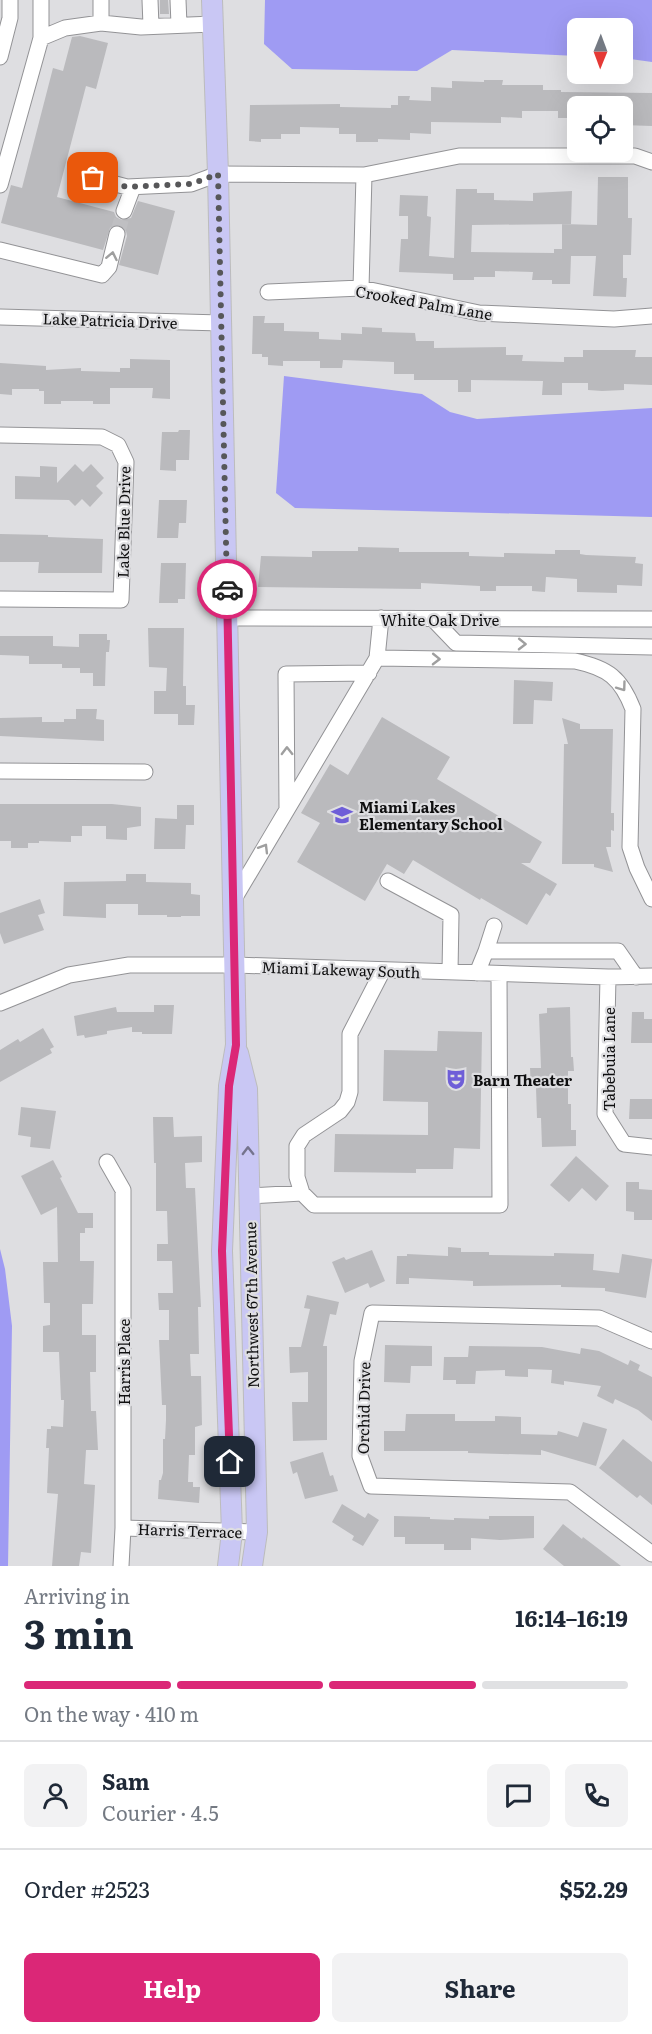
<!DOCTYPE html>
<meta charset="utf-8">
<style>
:root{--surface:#fff;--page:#f2f2f3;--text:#1f2937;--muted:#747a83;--line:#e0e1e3;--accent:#db2777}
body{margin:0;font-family:Literata,serif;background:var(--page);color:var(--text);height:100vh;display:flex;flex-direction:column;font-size:22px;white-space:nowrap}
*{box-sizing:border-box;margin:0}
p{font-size:20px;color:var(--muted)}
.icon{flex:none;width:33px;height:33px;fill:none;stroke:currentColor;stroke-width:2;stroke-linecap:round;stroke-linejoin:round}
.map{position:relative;height:1566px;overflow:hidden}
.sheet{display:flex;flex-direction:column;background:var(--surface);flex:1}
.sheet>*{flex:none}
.needle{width:39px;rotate:181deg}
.buttons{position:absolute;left:567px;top:18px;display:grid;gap:12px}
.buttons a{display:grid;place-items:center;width:66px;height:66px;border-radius:9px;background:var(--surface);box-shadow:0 6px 24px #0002;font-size:30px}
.pin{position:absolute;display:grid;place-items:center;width:51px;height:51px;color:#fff;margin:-26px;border-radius:12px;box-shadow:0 3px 9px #0006}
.courier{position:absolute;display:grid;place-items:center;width:60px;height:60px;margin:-30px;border:4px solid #db2777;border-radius:50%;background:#fff;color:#222;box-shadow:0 2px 8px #0007}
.overview em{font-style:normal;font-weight:700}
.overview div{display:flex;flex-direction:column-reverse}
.overview{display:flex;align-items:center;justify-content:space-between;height:102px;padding:0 24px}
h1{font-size:39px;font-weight:700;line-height:45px}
.bar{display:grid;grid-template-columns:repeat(4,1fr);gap:9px 6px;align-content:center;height:72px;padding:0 24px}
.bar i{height:8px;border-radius:4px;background:var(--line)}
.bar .current{background:var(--accent)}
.bar p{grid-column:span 4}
.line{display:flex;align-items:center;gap:15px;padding:0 24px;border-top:2px solid var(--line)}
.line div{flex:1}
.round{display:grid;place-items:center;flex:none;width:63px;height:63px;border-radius:9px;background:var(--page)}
.cta{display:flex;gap:12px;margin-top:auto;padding:12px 24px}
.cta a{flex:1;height:69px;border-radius:9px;background:var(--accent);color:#fff;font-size:24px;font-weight:700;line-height:69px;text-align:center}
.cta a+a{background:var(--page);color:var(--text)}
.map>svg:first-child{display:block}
</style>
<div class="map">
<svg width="652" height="1566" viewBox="0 0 652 1566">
<rect width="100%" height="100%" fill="#dedee1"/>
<path fill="#9f9bf3" d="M265 0H652V62L623 58 622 28H578L577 56 452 50 417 71 292 69 264 44Z
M284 376 422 394 450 412 477 419 652 408V517L295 508 276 493Z
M0 1249 5 1269 12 1326 8 1566H0Z"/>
<path fill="#bababd" d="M160 0H168L169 14H160Z
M80 36 108 43 96 89 86 86 57 197 114 212 116 217 121 220 131 218 138 201 175 211 158 275 119 265 127 236 126 231 120 225H115L110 228 103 250 1 223 11 185 22 188 53 68 63 71 72 37Z
M484 80H503L502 85H543V90H561V92L652 93V126L622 125V106H578V118H558V111H522V118L501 117V123L431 122V134L410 133V140L378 139V142H356V134H339V128L300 127V134H281V139H261V142L249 141 250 105 340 104V107L391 108V105H398V96H410L409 100 431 101V87L452 88V81L484 82Z
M598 177H628V218H632L631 255H623V278H627L626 297 593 296 596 256H571L570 284H552V280H532L533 272 495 271V277H474V280H453V274L399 272 401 239H408V216H399L400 195 428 196 427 216 431 217 429 256 454 258 456 189H477V193H494V200L533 201V193L572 191 571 224 472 225 471 252 554 253V249H562V224L597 225Z
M253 316H265L264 323H284V331L319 332V339L341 340V333L362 334V327L382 328V332L415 333 416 341H434V348L506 347V355H523L522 361 564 362V357H583V350H636L635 357H652V385L624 384V390L602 391 588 390V383H562V395H542L543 381 471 380V392H458V380H414V374H394V362L343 360 342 368H320V361H283V366L268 365V357H262V354H252Z
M130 359 170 360V399L152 398 153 388H110V404H93V401H61V404H44V391H39V389H12V395L0 394V363L46 366V370L81 368V371L120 372V368H130Z
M179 430H190L189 460H176V471L160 470 162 432H178Z
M75 464 83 472 91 464 104 478 96 486 103 493 90 507 82 499 75 506 69 500 15 499V476L40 477V466L57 467V483Z
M159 500H187L186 523H179L178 538H157Z
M0 534 48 535V537L103 539 102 573H38L39 562H0Z
M358 547 399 548V552H469V556L504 557V553L555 554V550H580V554L586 555 636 557 635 563 643 564 642 586 617 585V593L577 592V579L546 577 545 592 532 591V586H496V591H480V586L421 583V589L258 587 261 556 312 557V551H358Z
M161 563H186L185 599H178V603H159Z
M148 628H184L183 686H186V705H195L194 725H178V714H154V691H166L167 668 149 667Z
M79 634H107V640H110L109 652H106L105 686H93V673H80V668H62V664H29V656L0 655V636H53V646L79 647Z
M514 680 553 682 552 701 534 700 533 724H513Z
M76 709H97L96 719 104 720V741L0 736V718L42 717V722H64V719H76Z
M382 717 450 757 437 779 542 842 530 863H521L557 884 550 896 546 893 527 925 481 898 480 900 413 860 404 874 387 864 365 901 297 862 320 823 301 813 330 764 348 775Z
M562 718 580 724V729H613L611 813H614V831L611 830V847H606L613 872 594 867V864H562L564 744H568Z
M0 804H112L141 807V826L127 828V840L106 839V826H82V836H71V842L39 841V843H28V848H11V841H0Z
M177 805H194V825H186L185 849H154L155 818 177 819Z
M126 874H146V882L191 883V894L200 895V916H181V917H167V915H138V904H106V918L63 916 64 882 126 881Z
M40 899 45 913 38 915 44 930 4 944 0 933V913Z
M154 1005H174L172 1034H142V1032H132V1027L107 1031V1034L85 1038 84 1035 77 1036 74 1016 116 1007 117 1012H154Z
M570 1007 571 1057H573L574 1071H568V1104H571V1130H576V1146L542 1147 541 1118H537L536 1088H531L530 1068H541L539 1014 547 1013V1008Z
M632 1012H644V1019H652V1043H631Z
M43 1028 54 1047 50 1049 52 1053 0 1082V1050L18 1039 20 1042Z
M438 1031 482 1032 480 1149 454 1148 453 1169H416V1173L334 1172 335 1134 428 1135V1102L383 1101 384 1050 437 1051Z
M630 1099H652V1119H629Z
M21 1107 56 1111 50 1149 30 1147 31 1137 18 1135Z
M153 1117H173L174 1137 202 1136V1162L185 1163 186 1188H195L201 1307H198L199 1354H190L191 1376H201L202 1425 195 1427V1455H189L188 1482H193V1487H200L199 1503 158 1499 159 1480H161L163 1473V1439H165L166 1420V1405H162L159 1340H169V1310H159L158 1293H173L172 1261H157V1244H168L167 1211H156V1163H154Z
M576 1156 609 1186 596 1201 582 1188 569 1202 550 1185Z
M53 1160 62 1177 60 1178 78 1213H93V1228H85V1233H80V1261H94L93 1304H82V1335H96V1372H90L91 1411H96L98 1450H86L84 1484 95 1485 94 1503 91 1553 81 1552 79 1566H52L58 1494 47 1493 49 1448H46L47 1429H51V1426L63 1427 64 1400H61L59 1352H43V1326L50 1325V1303H44L43 1262H58L57 1207 41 1215 21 1176Z
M626 1182H639V1189L652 1190V1220H634V1212L626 1211Z
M448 1247 461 1248V1252H489V1255L554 1256V1253L594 1254 593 1270 619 1273 622 1254 652 1259V1261L646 1298 605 1291V1288L561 1287V1285L473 1286V1281L409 1278V1284H396L397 1256H407V1254L448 1256Z
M372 1250 385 1281 370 1288 368 1283 345 1293 332 1262 344 1257 346 1260Z
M307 1295 339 1302 336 1315 330 1314 323 1346H327V1440L293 1441 292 1402H308V1372L290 1373 289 1347H301L310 1309 304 1308Z
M385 1345 432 1346V1366H411L410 1383 384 1382Z
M469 1346 542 1347 580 1354 581 1348 599 1351 628 1365 630 1360 640 1365 638 1370 652 1377V1421L638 1410 615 1399 613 1404 597 1396 601 1386 564 1381V1385L551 1383 552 1370 528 1369V1377L505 1376V1370L476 1371 475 1384H456V1380H443L444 1357H468Z
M406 1414H455V1421H495V1416L521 1417V1434L557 1435 558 1431 578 1437 583 1422 607 1429 596 1466 541 1450V1455L468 1453V1451H384V1431H405Z
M623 1439 652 1462V1505L640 1495 637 1498 599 1468Z
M323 1452 330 1476 333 1475 338 1491 305 1499 297 1472 293 1474 290 1462Z
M342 1504 365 1518 368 1513 379 1520 363 1546 352 1540 354 1536 332 1522Z
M394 1516 430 1517V1519L454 1520V1518L489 1519V1516H534V1538L500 1540 471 1538V1550H444V1544H405V1537H394Z
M563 1524 582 1539 583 1537 621 1566H564L543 1549Z"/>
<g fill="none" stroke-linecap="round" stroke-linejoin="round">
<path stroke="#bfbfc2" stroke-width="15" stroke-dasharray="15 8" stroke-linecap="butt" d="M117 234 124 211"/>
<defs>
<path id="minor" d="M101 0V23
M150 0 151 26
M178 0 179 25
M41 38 65 28 101 23 141 27 213 24
M0 57 10 18V0
M93 178 127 187 191 184 218 174 364 175 459 156H635L652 162
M0 185 41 38V0
M124 211 133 187
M0 250 102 275 109 267 117 234
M361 288 364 175
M268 292 361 288 479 313 614 319 652 316
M0 317 221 323
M0 435 102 437 118 445 126 462 121 600 0 599
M228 618 652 619
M433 619 456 643 652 647
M377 658 575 661C608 668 621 678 633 709L630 847 637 868 652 899
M0 771 145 772
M287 809 286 674 369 673
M388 881 451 915 450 972
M234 899 377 658 381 618
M486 951 494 926
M383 970 350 1034V1092L347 1102 340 1111 304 1135 297 1146V1177L302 1193 314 1205H500L499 974
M477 973 486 951H618L636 977
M608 977 605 1114 624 1144 652 1147
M0 1003 69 975 129 965H235L608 977 652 976
M107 1162 123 1190V1528L121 1566
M249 1196 302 1193
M652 1341 599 1318 372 1313 362 1361 360 1456 371 1486 570 1492 652 1554
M123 1528 257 1532"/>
<path id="major" d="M212 0 218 174 236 1045 229 1086 222 1251 232 1532 228 1566
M238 1053 247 1089 257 1532 252 1566"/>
</defs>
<use href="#minor" stroke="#939396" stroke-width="17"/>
<use href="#major" stroke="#bcbcbc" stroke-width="22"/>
<use href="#minor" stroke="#fff" stroke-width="15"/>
<use href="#major" stroke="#c9c7f4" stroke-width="20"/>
</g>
<defs><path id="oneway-chevron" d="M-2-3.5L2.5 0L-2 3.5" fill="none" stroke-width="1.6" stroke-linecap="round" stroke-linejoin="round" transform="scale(1.5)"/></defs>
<g stroke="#9f9f9f">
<use href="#oneway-chevron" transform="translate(112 256) rotate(-78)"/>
<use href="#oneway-chevron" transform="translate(522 644) rotate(1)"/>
<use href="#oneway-chevron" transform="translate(436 659) rotate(1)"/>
<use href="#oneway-chevron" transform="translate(622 687) rotate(54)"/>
<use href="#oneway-chevron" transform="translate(287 751) rotate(-91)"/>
<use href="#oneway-chevron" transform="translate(264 848) rotate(-59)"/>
</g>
<use stroke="#75748d" href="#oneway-chevron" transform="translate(248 1151) rotate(-91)"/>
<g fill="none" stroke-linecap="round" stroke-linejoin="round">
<path stroke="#575759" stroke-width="6" stroke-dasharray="0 10.8" d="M93 178 127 187 191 184 218 174 227 589"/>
<path stroke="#db2777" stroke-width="8" d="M227 589 236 1045 229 1086 222 1251 230 1462"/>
</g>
<defs>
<symbol id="school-bare" viewBox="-9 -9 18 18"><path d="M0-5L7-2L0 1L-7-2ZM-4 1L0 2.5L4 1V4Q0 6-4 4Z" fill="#6e5ed8" stroke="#dedee1" stroke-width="2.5" paint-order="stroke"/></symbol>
<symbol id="theatre-bare" viewBox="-9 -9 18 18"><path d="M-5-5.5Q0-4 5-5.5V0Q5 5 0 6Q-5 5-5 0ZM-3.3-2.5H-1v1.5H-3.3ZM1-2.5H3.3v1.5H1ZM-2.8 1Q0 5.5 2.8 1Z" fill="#6e5ed8" stroke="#dedee1" stroke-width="2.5" paint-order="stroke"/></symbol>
</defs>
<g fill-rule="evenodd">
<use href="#school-bare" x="327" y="800" width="30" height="30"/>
<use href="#theatre-bare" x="441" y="1064" width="30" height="30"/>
</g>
<g text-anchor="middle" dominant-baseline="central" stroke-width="4.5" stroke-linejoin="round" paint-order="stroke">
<g font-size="15" fill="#0f0f10" stroke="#dedee1">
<text transform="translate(424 302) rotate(10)">Crooked Palm Lane</text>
<text transform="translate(110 320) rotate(2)">Lake Patricia Drive</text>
<text transform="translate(123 522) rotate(-89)">Lake Blue Drive</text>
<text x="440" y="619">White Oak Drive</text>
<text transform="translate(341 969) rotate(2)">Miami Lakeway South</text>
<text transform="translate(608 1059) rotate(-90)">Tabebuia Lane</text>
<text transform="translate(251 1305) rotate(-91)">Northwest 67th Avenue</text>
<text transform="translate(123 1362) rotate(-90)">Harris Place</text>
<text transform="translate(363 1408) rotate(-89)">Orchid Drive</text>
<text transform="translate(190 1530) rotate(2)">Harris Terrace</text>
</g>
<g font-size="15" font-weight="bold" fill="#0f0f10" stroke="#dedee1" text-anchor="start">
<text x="359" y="806">Miami Lakes<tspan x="359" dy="17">Elementary School</tspan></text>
<text x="473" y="1079">Barn Theater</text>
</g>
</g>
</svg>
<div class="buttons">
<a><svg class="needle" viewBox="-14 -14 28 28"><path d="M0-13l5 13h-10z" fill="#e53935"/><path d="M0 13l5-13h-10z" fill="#747a83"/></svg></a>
<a><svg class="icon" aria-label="locate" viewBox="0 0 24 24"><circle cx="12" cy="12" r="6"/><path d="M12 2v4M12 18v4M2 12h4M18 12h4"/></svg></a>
</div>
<div class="pin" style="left:93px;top:178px;background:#ea580c"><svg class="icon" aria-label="bag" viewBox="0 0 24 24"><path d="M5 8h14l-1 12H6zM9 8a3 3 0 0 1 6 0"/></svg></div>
<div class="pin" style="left:230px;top:1462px;background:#1f2937"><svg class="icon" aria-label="home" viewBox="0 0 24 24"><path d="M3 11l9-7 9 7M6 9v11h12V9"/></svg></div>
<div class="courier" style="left:227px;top:589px"><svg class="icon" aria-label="car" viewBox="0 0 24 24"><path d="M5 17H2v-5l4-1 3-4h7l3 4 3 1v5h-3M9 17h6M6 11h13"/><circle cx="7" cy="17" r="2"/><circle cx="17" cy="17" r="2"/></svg></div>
</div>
<section class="sheet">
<div class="overview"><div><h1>3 min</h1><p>Arriving in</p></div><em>16:14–16:19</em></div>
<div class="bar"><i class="current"></i><i class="current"></i><i class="current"></i><i></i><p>On the way · 410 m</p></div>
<div class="line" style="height:108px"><a class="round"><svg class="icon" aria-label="person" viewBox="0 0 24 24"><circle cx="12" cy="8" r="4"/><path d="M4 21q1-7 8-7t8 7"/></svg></a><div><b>Sam</b><p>Courier · 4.5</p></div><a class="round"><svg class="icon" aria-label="chat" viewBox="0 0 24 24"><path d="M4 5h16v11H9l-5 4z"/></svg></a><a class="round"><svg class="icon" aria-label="phone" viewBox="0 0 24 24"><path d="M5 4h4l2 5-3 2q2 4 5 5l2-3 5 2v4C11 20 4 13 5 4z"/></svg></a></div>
<div class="line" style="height:78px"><div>Order #2523</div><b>$52.29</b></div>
<div class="cta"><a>Help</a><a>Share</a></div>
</section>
